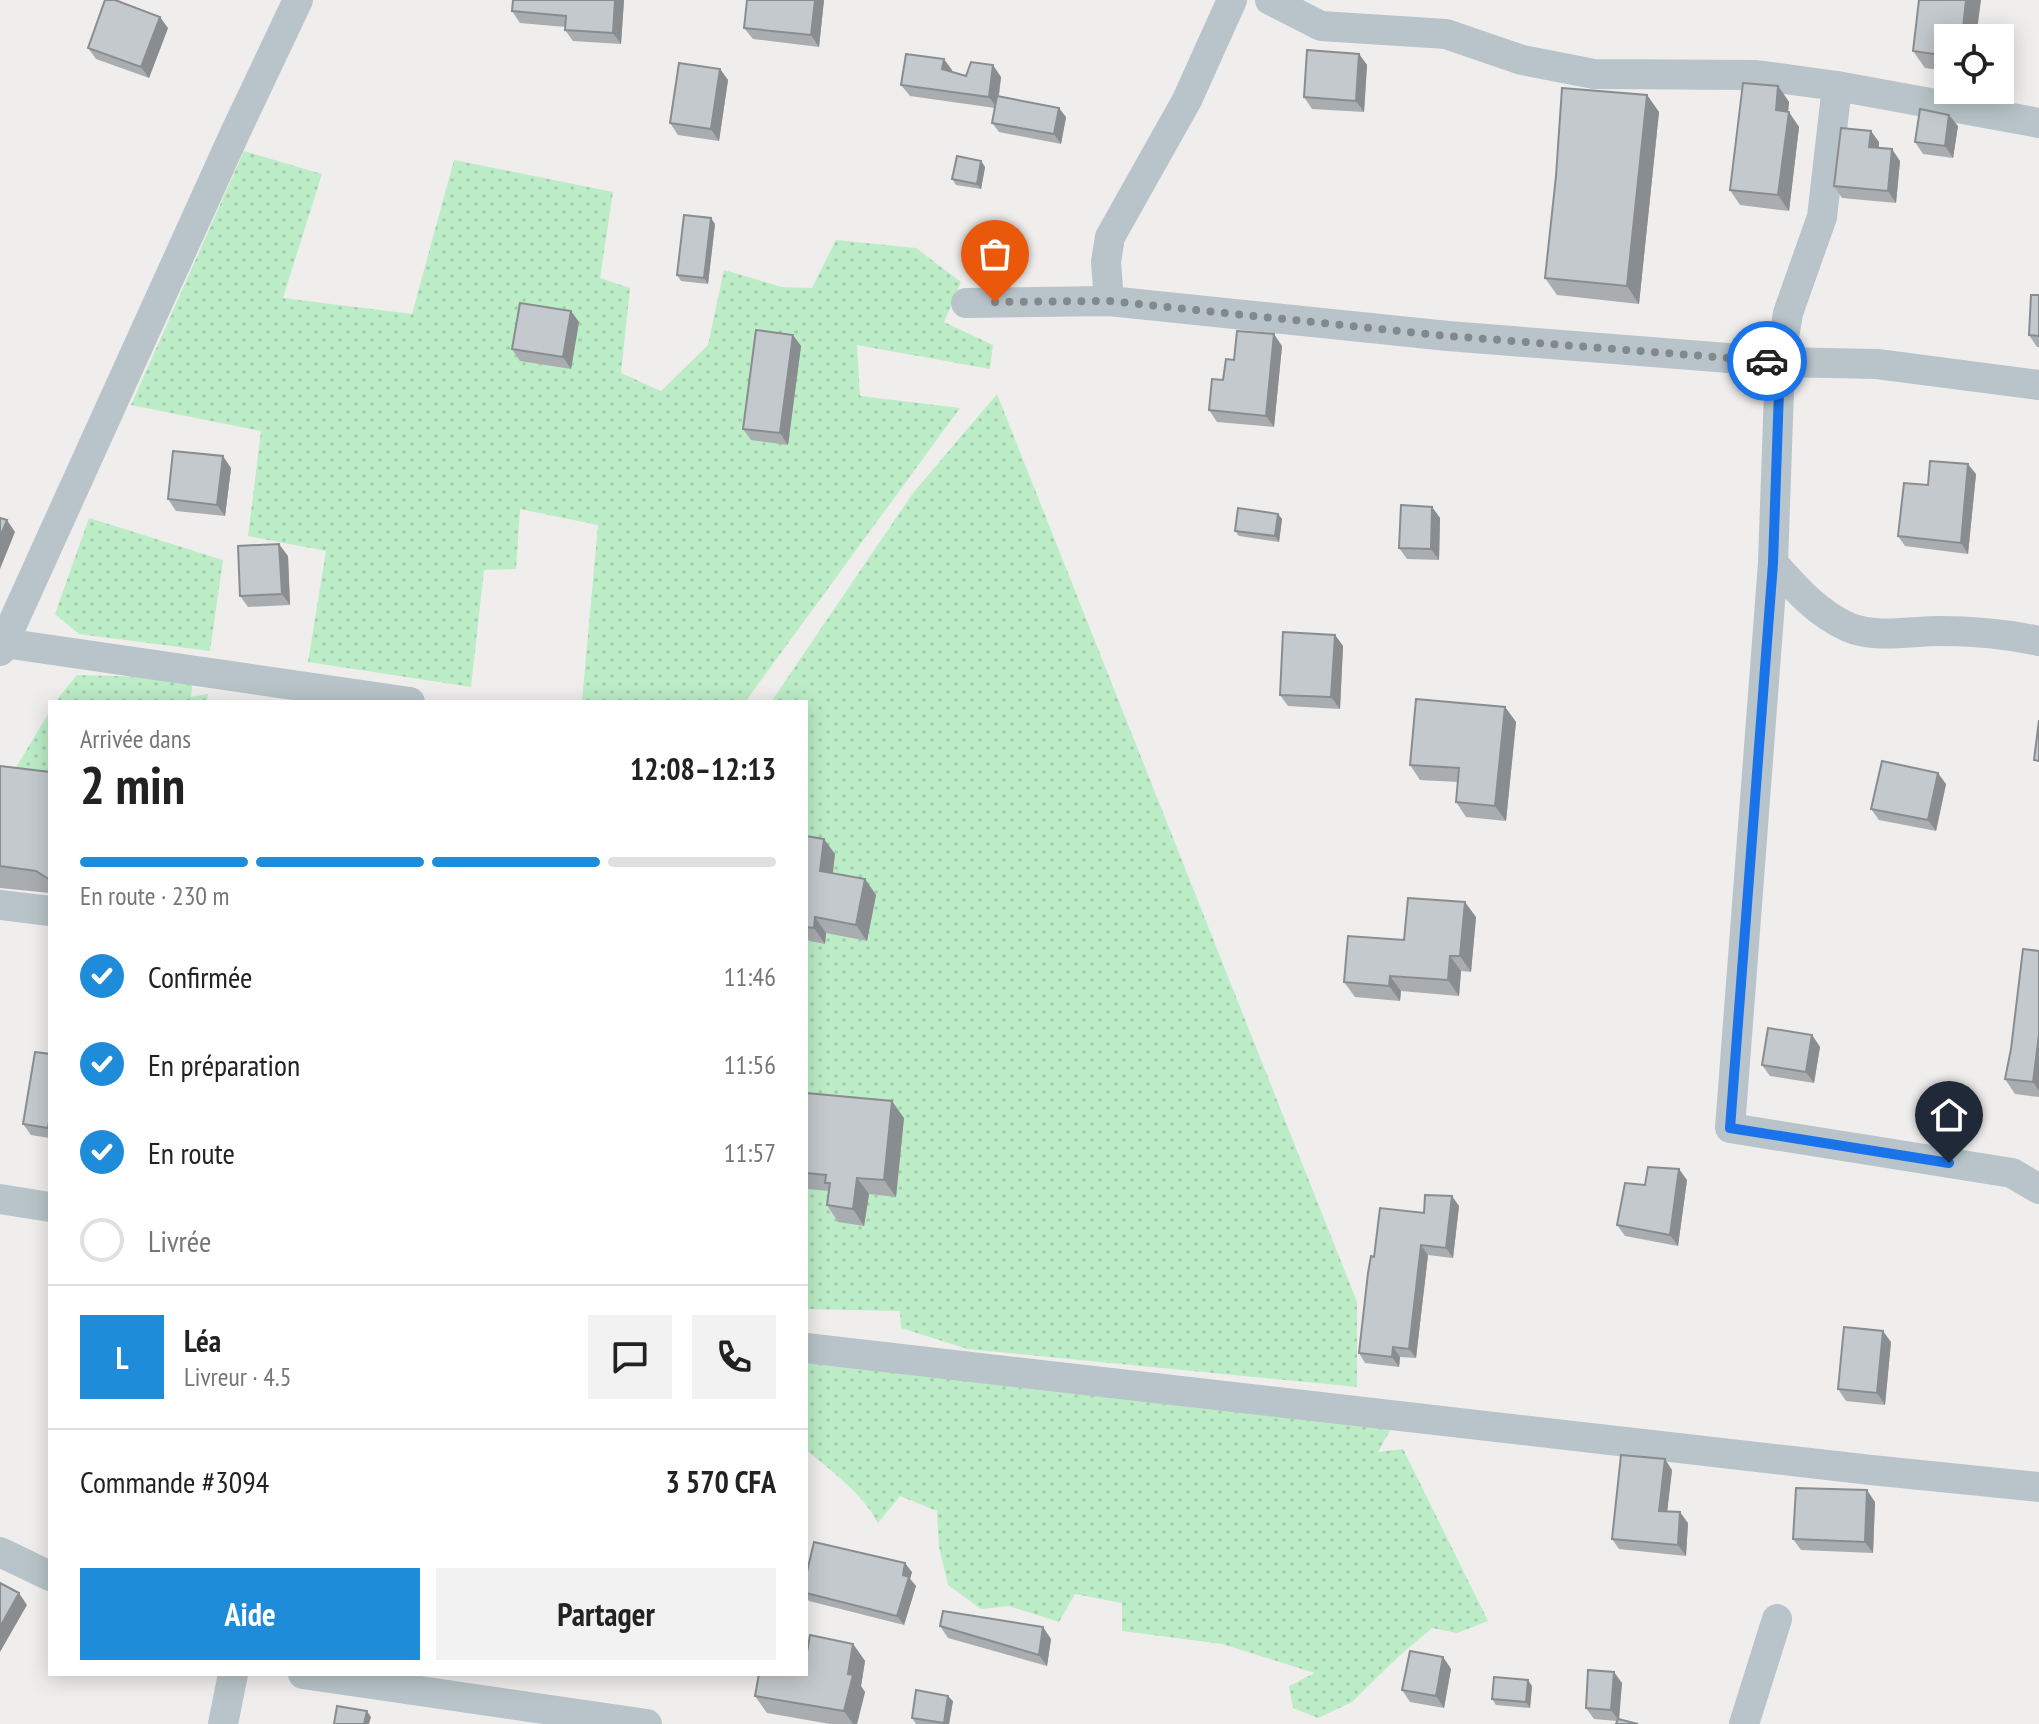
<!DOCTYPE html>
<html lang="fr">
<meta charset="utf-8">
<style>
:root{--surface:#fff;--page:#f2f2f2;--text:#222;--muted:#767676;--line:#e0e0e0;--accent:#1e8cd8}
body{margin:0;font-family:"PT Sans Narrow",sans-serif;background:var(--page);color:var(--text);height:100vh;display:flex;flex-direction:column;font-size:30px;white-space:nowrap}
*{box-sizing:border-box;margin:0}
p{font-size:26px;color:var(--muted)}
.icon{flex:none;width:44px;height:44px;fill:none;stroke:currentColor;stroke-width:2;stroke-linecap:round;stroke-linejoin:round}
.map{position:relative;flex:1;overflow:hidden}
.drawer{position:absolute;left:48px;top:700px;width:760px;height:976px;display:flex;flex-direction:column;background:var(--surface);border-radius:0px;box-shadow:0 4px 20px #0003}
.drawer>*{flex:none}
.fabs{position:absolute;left:1934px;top:24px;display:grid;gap:16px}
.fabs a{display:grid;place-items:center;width:80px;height:80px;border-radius:0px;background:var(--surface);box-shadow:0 4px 20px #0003;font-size:40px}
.pin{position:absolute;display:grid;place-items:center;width:68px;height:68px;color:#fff;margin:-82px -34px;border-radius:50% 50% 50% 0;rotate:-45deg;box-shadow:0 0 8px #0007}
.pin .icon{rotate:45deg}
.courier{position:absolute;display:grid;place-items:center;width:80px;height:80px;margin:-40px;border:6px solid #1a73e8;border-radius:50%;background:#fff;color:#222;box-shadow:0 2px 10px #0007}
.headline em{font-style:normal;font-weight:700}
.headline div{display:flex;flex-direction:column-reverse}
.headline{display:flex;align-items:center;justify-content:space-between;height:136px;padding:0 32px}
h1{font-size:52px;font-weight:700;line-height:60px}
.bar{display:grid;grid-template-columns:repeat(4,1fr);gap:12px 8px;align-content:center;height:96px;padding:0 32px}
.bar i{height:10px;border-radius:6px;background:var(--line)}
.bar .selected{background:var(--accent)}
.bar p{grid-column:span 4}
.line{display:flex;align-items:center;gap:20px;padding:0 32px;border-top:2px solid var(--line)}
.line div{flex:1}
.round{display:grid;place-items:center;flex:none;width:84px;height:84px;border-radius:0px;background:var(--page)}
ol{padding:0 32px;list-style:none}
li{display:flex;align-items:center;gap:24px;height:88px}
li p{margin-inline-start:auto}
li .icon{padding:8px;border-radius:50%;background:var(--accent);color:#fff;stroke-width:4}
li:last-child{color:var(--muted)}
li i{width:44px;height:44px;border:4px solid var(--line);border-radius:50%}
.cta{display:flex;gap:16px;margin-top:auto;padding:16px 32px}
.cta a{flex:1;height:92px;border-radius:0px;background:var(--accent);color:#fff;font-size:32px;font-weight:700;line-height:92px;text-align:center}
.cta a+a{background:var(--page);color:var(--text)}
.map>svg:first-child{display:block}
</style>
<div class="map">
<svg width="2039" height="1724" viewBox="0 0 2039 1724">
<defs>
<pattern id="grass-dots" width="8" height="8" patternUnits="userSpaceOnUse" patternTransform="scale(2)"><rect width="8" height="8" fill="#bcedc7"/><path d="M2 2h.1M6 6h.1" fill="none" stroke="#a3cdad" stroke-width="1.8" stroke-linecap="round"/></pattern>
</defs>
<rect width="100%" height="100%" fill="#f0eded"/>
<path fill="url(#grass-dots)" d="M244 151 322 174 283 298 412 314 454 160 613 192 600 278 630 288 621 373 661 391 708 345 724 270 782 287 812 288 836 240 916 248 961 282 944 322 993 345 990 369 857 345 860 396 960 408 745 702 582 701 598 525 520 509 516 569 484 570 471 687 308 662 326 551 248 536 261 431 131 405Z
M997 394 1357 1302V1387L968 1349 901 1328 900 1311 806 1309V702H771L913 493Z
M89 518 223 560 210 651 79 634 55 614Z
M77 675 193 678 191 697 208 694 207 702H55Z
M50 711V783L9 779Z
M806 1349 1401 1411 1378 1452 1403 1449 1488 1621 1457 1633 1432 1628 1398 1657 1352 1702 1318 1718 1293 1708 1289 1686 1315 1673 1222 1644 1122 1631V1603L1075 1594 1059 1622 1009 1606 981 1609 948 1585 939 1547 937 1511 900 1496 878 1523C862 1493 832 1471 806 1450Z"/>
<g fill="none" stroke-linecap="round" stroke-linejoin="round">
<path stroke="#b8c4c9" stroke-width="30" d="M1270 0 1321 26 1446 34 1522 60 1594 74 1756 75 1837 86 2039 123
M1837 86 1822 217 1788 313 1780 362 1773 563 1730 1128 2012 1173 2039 1189
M1109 301 1106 262 1110 237 1187 100 1232 0
M966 303 1109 301 1448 336 1780 362 1877 364 2039 385
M1773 563C1795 588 1817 613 1848 627 1876 639 1910 631 1940 631 1973 631 2007 634 2039 641
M4 643 410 702
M0 651 235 133 298 0
M0 905 50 911
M0 1199 50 1207
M806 1348 1871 1470 2039 1487
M0 1552 50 1576
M303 1674 647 1724
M223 1724 233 1674
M1744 1724 1777 1619"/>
</g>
<path fill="#a9adb0" d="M624 0 621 44 573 41 565 30V27L520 23 512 11Z
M747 0H824L819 47 753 39 744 28Z
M168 28 149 78 96 59 88 48Z
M1948 38V71L1925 68 1913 51Z
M1359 54 1367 65 1364 112 1312 109 1304 97Z
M720 69 728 80 719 141 678 135 670 123Z
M952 70V72L966 76 1001 77 999 96 1066 117 1061 144 999 132 992 123 995 108 910 96 901 85Z
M1778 86 1789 102 1788 112 1799 127 1789 211 1740 205 1730 190Z
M1647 95 1659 112 1639 304 1557 295 1545 278Z
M1958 126 1953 158 1923 154 1915 142Z
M1879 142V148L1900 161 1896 203 1842 198 1834 186Z
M981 161 985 167 981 189 956 185 952 179Z
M715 224 708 284 681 281 677 275Z
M2039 295V347H2037L2029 335Z
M579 322 571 369 520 361 512 349Z
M793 335 801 346 788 445 751 440 743 429Z
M1282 346 1274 427 1217 422 1209 410 1234 360Z
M231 468 225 516 176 511 168 499Z
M1976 474 1968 554 1905 546 1898 536 1928 485Z
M1432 507 1440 518 1439 560 1407 559 1399 548Z
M1278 514 1282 519 1279 542 1239 536 1235 531Z
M288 556 290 605 248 607 240 596Z
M1335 635 1343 646 1340 709 1288 706 1280 695Z
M1505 707 1516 722 1506 821 1466 817 1456 802 1458 782 1420 780 1410 765Z
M0 766 50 772V893L0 888Z
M1946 784 1936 831 1879 820 1871 809Z
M806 836 835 854 833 873 865 879 876 895 867 941 826 933 825 944 806 940Z
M1476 917 1471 972 1461 971 1459 996 1401 991 1400 1001 1355 997 1344 982 1404 940Z
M2039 951V1097L2015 1094 2005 1079Z
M1812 1035 1820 1047 1814 1083 1770 1076 1762 1065Z
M50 1054V1138L31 1135 23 1124Z
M806 1093 904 1118 896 1197 869 1194 864 1226 838 1222 827 1205 829 1191 808 1189 806 1186Z
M1687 1180 1678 1246 1625 1236 1617 1225 1645 1185Z
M1459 1206 1453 1258 1428 1255 1416 1358 1400 1357 1399 1367 1365 1363 1359 1353 1424 1213Z
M1891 1342 1885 1405 1846 1401 1838 1389Z
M1672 1470 1667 1511 1688 1523 1686 1556 1619 1549 1612 1539Z
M1875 1502 1873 1553 1801 1550 1793 1539Z
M912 1572 910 1579 916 1586 904 1625 809 1601 806 1597V1576Z
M940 1626 1051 1639 1047 1666 948 1638Z
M853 1644 865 1661 861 1686 865 1692 857 1724H830L767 1713 755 1696 806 1674Z
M1443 1657 1451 1669 1444 1708 1410 1702 1402 1690Z
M1622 1683 1617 1721 1594 1719 1586 1708Z
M1532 1686 1530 1708 1496 1705 1492 1699Z
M953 1701 949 1724H916L912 1718Z"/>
<path fill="#898d90" d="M615 0H624L621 44 613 33Z
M815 0H824L819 47 811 35Z
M1966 0H1981L1976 38H1962Z
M160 17 168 28 149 78 141 67Z
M1359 54 1367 65 1364 112 1356 101Z
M944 59 952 70 950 81 942 69Z
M993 65 1001 77 997 108 989 97Z
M720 69 728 80 719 141 711 129Z
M1778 86 1789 102 1787 122 1789 112 1799 127 1789 211 1778 195 1776 110Z
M1647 95 1659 112 1639 304 1627 286Z
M1059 108 1066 117 1061 144 1054 134Z
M1949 115 1958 126 1953 158 1945 146Z
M1871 131 1879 142 1878 159 1869 147Z
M1892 149 1900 161 1896 203 1888 191Z
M981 161 985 167 981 189 977 184Z
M711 218 715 224 708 284 704 278Z
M571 311 579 322 571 369 563 357Z
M1274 334 1282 346 1274 427 1266 416Z
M793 335 801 346 788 445 780 433Z
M223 456 231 468 225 516 217 505Z
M1968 464 1976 474 1968 554 1961 543Z
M1432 507 1440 518 1439 560 1431 549Z
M1278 514 1282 519 1279 542 1275 536Z
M7 520 15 532 0 569V537Z
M279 544 288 556 290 605 282 594Z
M1335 635 1343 646 1340 709 1331 697Z
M1505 707 1516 722 1506 821 1495 806Z
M1938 773 1946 784 1936 831 1928 820Z
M824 839 835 854 831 886 820 871Z
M865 879 876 895 867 941 856 925Z
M1465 902 1476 917 1471 972 1460 956Z
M815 917 826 933 825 944 814 928Z
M1450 956 1461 971 1459 996 1448 980Z
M1390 976 1401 991 1400 1001 1389 986Z
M1812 1035 1820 1047 1814 1083 1806 1072Z
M2039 1035V1091L2033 1082Z
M892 1101 904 1118 896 1197 884 1180Z
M1679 1169 1687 1180 1678 1246 1670 1235Z
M857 1178 869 1194 864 1226 853 1209Z
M1452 1196 1459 1206 1453 1258 1446 1248Z
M1421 1245 1428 1255 1416 1358 1409 1349Z
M1883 1331 1891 1342 1885 1405 1877 1393Z
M1393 1347 1400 1357 1399 1367 1392 1357Z
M1665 1459 1672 1470 1666 1522 1659 1511Z
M1867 1490 1875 1502 1873 1553 1865 1542Z
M1680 1512 1688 1523 1686 1556 1678 1545Z
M905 1563 912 1572 910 1579 916 1586 904 1625 897 1616Z
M19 1593 27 1605 0 1652V1627Z
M1043 1627 1051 1639 1047 1666 1039 1655Z
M853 1644 865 1661 861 1686 865 1692 857 1724H853L844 1711 848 1674Z
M1443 1657 1451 1669 1444 1708 1436 1696Z
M1614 1672 1622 1683 1619 1721 1611 1710Z
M1528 1680 1532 1686 1530 1708 1526 1702Z
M948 1696 953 1701 949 1724H945Z
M367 1711 371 1717 369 1724H364Z"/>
<path fill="#c4c9cd" stroke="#898d90" stroke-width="2" d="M105 0H115L160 17 141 67 88 48Z
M513 0H615L613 33 565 30 566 16 512 11Z
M747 0H815L811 35 744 28Z
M1919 0H1966L1962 38H1948V56L1913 51Z
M1307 50 1359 54 1356 101 1304 97Z
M906 54 944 59 942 69 966 76 971 62 993 65 989 97 901 85Z
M679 63 720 69 711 129 670 123Z
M1743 83 1778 86 1776 110 1789 112 1778 195 1730 190Z
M1562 88 1647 95 1627 286 1545 278 1556 176Z
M997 96 1059 108 1054 134 992 123Z
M1920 109 1949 115 1945 146 1915 142Z
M1841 128 1871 131 1869 147 1892 149 1888 191 1834 186Z
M957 156 981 161 977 184 952 179Z
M684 215 711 218 704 278 677 275Z
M2031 295H2039V336L2029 335Z
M520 303 571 311 563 357 512 349Z
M756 330 793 335 780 433 743 429Z
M1237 331 1274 334 1266 416 1209 410 1212 379 1223 380 1226 359 1234 360Z
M173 451 223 456 217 505 168 499Z
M1930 461 1968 464 1961 543 1898 536 1904 483 1928 485Z
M1401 505 1432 507 1431 549 1399 548Z
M1238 508 1278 514 1275 536 1235 531Z
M0 518 7 520 0 537Z
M279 544 282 594 240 596 238 546Z
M1283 632 1335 635 1331 697 1280 695Z
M1416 699 1505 707 1495 806 1456 802 1459 768 1410 765Z
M2039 720V761L2034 760Z
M1882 761 1938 773 1928 820 1871 809Z
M0 766 50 772V880L36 871 0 866Z
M806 836 824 839 820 871 865 879 856 925 815 917 814 928 806 927Z
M1408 898 1465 902 1460 956H1450L1448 980 1390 976 1389 986 1344 982 1348 936 1404 940Z
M2023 949 2039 951V1035L2033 1082 2005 1079 2011 1049Z
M1768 1028 1812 1035 1806 1072 1762 1065Z
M35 1052 50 1054V1115L48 1128 23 1124Z
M806 1093 892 1101 884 1180 857 1178 853 1209 827 1205 830 1183H825L826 1175 806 1173Z
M1648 1167 1679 1169 1670 1235 1617 1225 1625 1183 1645 1185Z
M1425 1195 1452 1196 1446 1248 1421 1245 1409 1349 1393 1347 1392 1357 1359 1353 1368 1273 1371 1256 1374 1257 1380 1208 1424 1213Z
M1844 1327 1883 1331 1877 1393 1838 1389Z
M1621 1455 1665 1459 1659 1511 1680 1512 1678 1545 1612 1539Z
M1796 1488 1867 1490 1865 1542 1793 1539Z
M814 1542 905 1563 903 1575 909 1577 897 1616 806 1593V1576Z
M0 1583 19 1593 0 1627Z
M943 1611 1043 1627 1039 1655 940 1626Z
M810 1635 853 1644 848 1674 853 1675 844 1711 755 1696 759 1674H806V1658Z
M1410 1651 1443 1657 1436 1696 1402 1690Z
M1588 1670 1614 1672 1611 1710 1586 1708Z
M1494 1677 1528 1680 1526 1702 1492 1699Z
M916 1690 948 1696 944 1723 912 1718Z
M337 1706 367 1711 364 1724H334Z
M1618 1719 1638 1724H1616Z"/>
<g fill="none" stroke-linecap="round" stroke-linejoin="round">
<path stroke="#82898d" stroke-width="8" stroke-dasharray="0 14.4" d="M995 302 1109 301 1448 336 1767 361"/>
<path stroke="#1a73e8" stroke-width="10" d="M1767 361 1780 362 1773 563 1730 1128 1949 1163"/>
</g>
</svg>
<div class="fabs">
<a><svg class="icon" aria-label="locate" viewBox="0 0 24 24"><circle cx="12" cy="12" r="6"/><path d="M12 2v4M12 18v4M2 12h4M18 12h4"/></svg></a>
</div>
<div class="pin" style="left:995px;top:302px;background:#ea580c"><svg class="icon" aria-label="bag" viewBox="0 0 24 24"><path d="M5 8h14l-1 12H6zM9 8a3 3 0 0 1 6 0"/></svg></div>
<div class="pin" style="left:1949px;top:1163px;background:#1f2937"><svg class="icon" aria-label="home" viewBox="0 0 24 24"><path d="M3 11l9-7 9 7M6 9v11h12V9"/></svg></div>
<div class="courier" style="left:1767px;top:361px"><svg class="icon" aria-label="car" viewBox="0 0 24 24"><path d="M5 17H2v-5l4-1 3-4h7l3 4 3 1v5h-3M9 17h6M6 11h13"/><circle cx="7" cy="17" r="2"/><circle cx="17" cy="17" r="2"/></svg></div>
<section class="drawer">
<div class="headline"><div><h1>2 min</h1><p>Arrivée dans</p></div><em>12:08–12:13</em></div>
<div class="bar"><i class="selected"></i><i class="selected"></i><i class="selected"></i><i></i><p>En route · 230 m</p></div>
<ol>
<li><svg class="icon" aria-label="check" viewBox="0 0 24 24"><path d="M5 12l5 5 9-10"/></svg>Confirmée<p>11:46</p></li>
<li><svg class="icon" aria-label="check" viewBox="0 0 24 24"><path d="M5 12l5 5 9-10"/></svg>En préparation<p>11:56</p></li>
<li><svg class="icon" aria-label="check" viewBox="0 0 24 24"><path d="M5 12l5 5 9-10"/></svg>En route<p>11:57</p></li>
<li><i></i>Livrée</li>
</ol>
<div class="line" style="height:144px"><b class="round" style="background:var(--accent);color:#fff">L</b><div><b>Léa</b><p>Livreur · 4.5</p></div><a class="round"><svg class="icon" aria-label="chat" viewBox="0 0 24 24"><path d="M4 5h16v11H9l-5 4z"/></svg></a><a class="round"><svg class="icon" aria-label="phone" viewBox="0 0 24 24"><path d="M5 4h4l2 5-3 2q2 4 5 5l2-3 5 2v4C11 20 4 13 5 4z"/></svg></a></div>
<div class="line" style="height:104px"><div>Commande #3094</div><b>3 570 CFA</b></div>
<div class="cta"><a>Aide</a><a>Partager</a></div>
</section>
</div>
